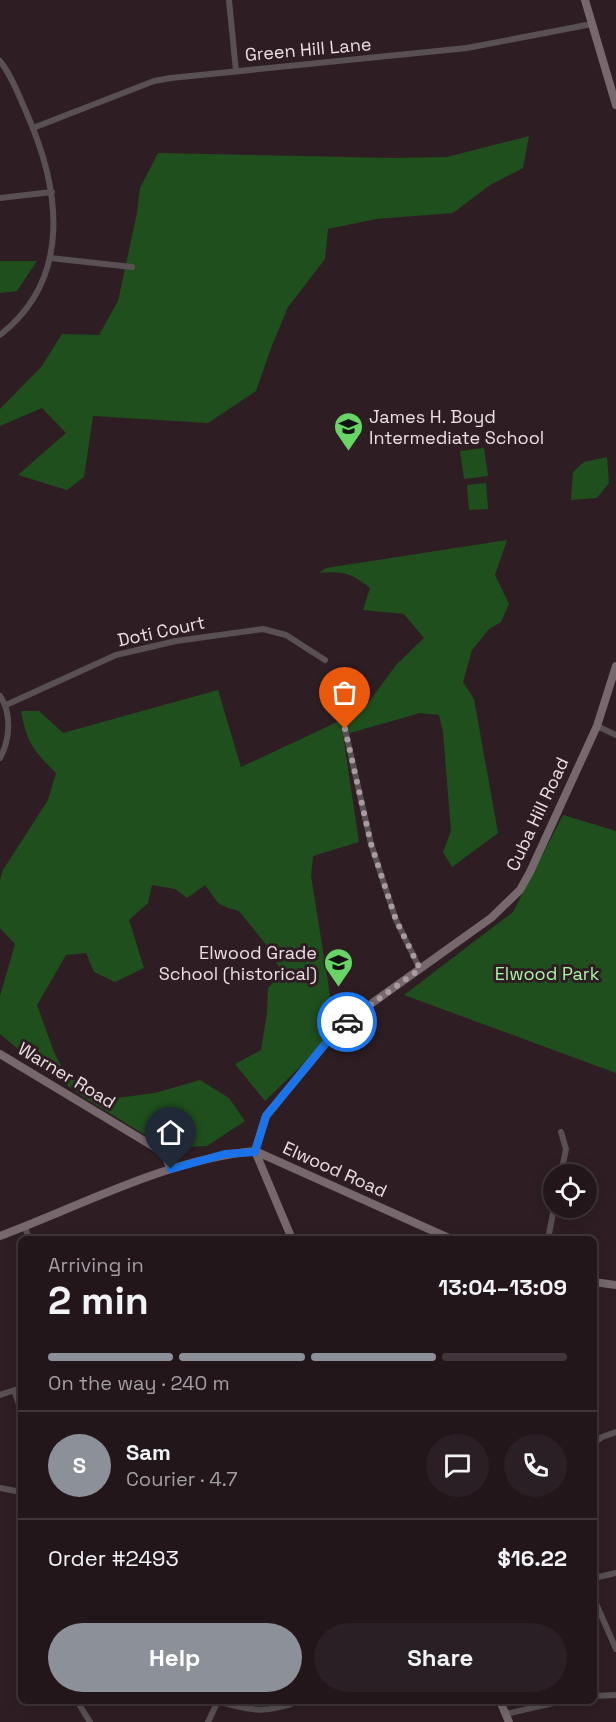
<!DOCTYPE html>
<meta charset="utf-8">
<style>
:root{--surface:#22161b;--page:#2a1f24;--text:#f1f3f6;--muted:#a29fa3;--line:#3f353a;--accent:#8c9099}
body{margin:0;font-family:"Space Grotesk",sans-serif;background:var(--page);color:var(--text);height:100vh;display:flex;flex-direction:column;font-size:22px;white-space:nowrap}
*{box-sizing:border-box;margin:0}
p{font-size:20px;color:var(--muted)}
.icon{flex:none;width:33px;height:33px;fill:none;stroke:currentColor;stroke-width:2;stroke-linecap:round;stroke-linejoin:round}
.map{position:relative;flex:1;overflow:hidden}
.side{position:absolute;left:18px;top:1236px;width:579px;height:468px;display:flex;flex-direction:column;background:var(--surface);border-radius:9px;box-shadow:0 3px 15px #0003,0 0 0 2px var(--line)}
.side>*{flex:none}
.fabs{position:absolute;left:543px;top:1164px;display:grid;gap:12px}
.fabs a{display:grid;place-items:center;width:54px;height:54px;border-radius:50%;background:var(--surface);box-shadow:0 3px 15px #0003,0 0 0 2px var(--line);font-size:30px}
.pin{position:absolute;display:grid;place-items:center;width:51px;height:51px;color:#fff;margin:-62px -26px;border-radius:50% 50% 50% 0;rotate:-45deg;box-shadow:0 0 6px #0007}
.pin .icon{rotate:45deg}
.courier{position:absolute;display:grid;place-items:center;width:60px;height:60px;margin:-30px;border:4px solid #1a73e8;border-radius:50%;background:#fff;color:#222;box-shadow:0 2px 8px #0007}
.head em{font-style:normal;font-weight:700}
.head div{display:flex;flex-direction:column-reverse}
.head{display:flex;align-items:center;justify-content:space-between;height:102px;padding:0 30px}
h1{font-size:39px;font-weight:700;line-height:45px}
.bar{display:grid;grid-template-columns:repeat(4,1fr);gap:9px 6px;align-content:center;height:72px;padding:0 30px}
.bar i{height:8px;border-radius:4px;background:var(--line)}
.bar .on{background:var(--accent)}
.bar p{grid-column:span 4}
.line{display:flex;align-items:center;gap:15px;padding:0 30px;border-top:2px solid var(--line)}
.line div{flex:1}
.round{display:grid;place-items:center;flex:none;width:63px;height:63px;border-radius:32px;background:var(--page)}
.button{display:flex;gap:12px;margin-top:auto;padding:12px 30px}
.button a{flex:1;height:69px;border-radius:36px;background:var(--accent);color:#fff;font-size:24px;font-weight:700;line-height:69px;text-align:center}
.button a+a{background:var(--page);color:var(--text)}
.map>svg:first-child{display:block}
</style>
<div class="map">
<svg width="616" height="1722" viewBox="0 0 616 1722">
<rect width="100%" height="100%" fill="#2e1e24"/>
<path fill="#1f4f1d" d="M529 136 523 168 490 185 453 213 376 219 328 229 325 259 288 307 271 348 256 391 208 423 93 416 84 477 67 490 18 475 66 433 42 408 0 426V409L42 366 62 334 99 335 118 301 137 213 140 188 158 153 392 158 447 157Z
M0 261H37L17 291 0 293Z
M484 448 488 476 464 479 460 451Z
M607 457 609 483 597 498 571 500 573 472 584 462Z
M486 483 488 509 469 510 467 485Z
M507 540 495 575 509 604 501 622 489 629 472 650 463 682 474 699 498 833 452 867 443 852 451 831 443 732 439 715 420 713 343 735 359 842 313 856 311 876 336 1032 265 1101 235 1064 261 1050 267 1013 268 988 282 973 268 947 239 911 228 908 218 903 205 885 187 898 175 889 152 885 148 903 129 920 144 968 115 982 94 972 86 953 66 955 37 1005 54 1052 66 1076 109 1099 155 1093 200 1080 229 1098 245 1121 207 1146 166 1148 85 1098 30 1059 0 1034V996L15 944 0 928V880L3 870 48 800 56 773C33 750 27 743 21 711H39L63 733 218 690 241 767 363 710 396 665 424 638 404 614 363 610 370 588C352 573 342 571 319 573L326 568Z
M563 815 616 831V1073L404 995 513 912Z"/>
<g fill="none" stroke-linecap="round" stroke-linejoin="round">
<path stroke="#585052" stroke-width="6" d="M229 0 236 71
M0 61C12 76 19 96 27 114 60 189 73 278 0 335
M33 128 154 81 171 78 467 48 592 24
M0 198 52 192
M50 258 132 267
M0 696C12 713 10 740 0 758
M6 705 116 655 176 641 263 629 286 635 325 660
M597 726 616 735
M345 729 371 844 396 920 420 969
M561 1174 566 1149 561 1132
M25 1227 29 1239
M548 1239 554 1208
M14 1390 21 1410
M0 1395 21 1388
M594 1443 602 1437 616 1432
M0 1488 21 1492
M594 1578 616 1573
M594 1599 616 1649
M594 1696 616 1695
M77 1701 90 1722
M217 1701C249 1711 267 1714 299 1701
M506 1714 562 1701
M208 1722 218 1701"/>
<path stroke="#76686c" stroke-width="8" d="M585 0 616 105
M0 1054 156 1148 166 1158 171 1169
M0 1236C83 1205 165 1160 255 1151L451 1239
M292 1239 255 1151 266 1116 340 1026 491 918 520 890 530 872 597 726 616 666
M594 1282 616 1285
M500 1701 509 1722"/>
</g>
<g fill="none" stroke-linecap="round" stroke-linejoin="round">
<path stroke="#a99ba0" stroke-width="6" stroke-dasharray="0 10.8" d="M345 729 371 844 396 920 420 969 347 1022"/>
<path stroke="#1a73e8" stroke-width="8" d="M171 1169 225 1154 255 1152 266 1116 340 1026 347 1022"/>
</g>
<defs>
<symbol id="school-pin" viewBox="-11 -11 22 30"><path d="M0 17L-7.5 6A9.5 9.5 0 1 1 7.5 6Z" fill="#68d465" stroke="#2e1e24"/><path d="M0-5L7-2L0 1L-7-2ZM-4 1L0 2.5L4 1V4Q0 6-4 4Z" fill="#111"/></symbol>
</defs>
<g fill-rule="evenodd">
<use href="#school-pin" x="332" y="410" width="33" height="45"/>
<use href="#school-pin" x="322" y="946" width="33" height="45"/>
</g>
<g text-anchor="middle" dominant-baseline="central" stroke-width="6" stroke-linejoin="round" paint-order="stroke">
<g font-size="18" fill="#ebdfe3" stroke="#2e1e24">
<text transform="translate(308 49) rotate(-5)">Green Hill Lane</text>
<text transform="translate(161 631) rotate(-12)">Doti Court</text>
<text transform="translate(537 814) rotate(-65)">Cuba Hill Road</text>
<text transform="translate(67 1075) rotate(31)">Warner Road</text>
<text transform="translate(335 1169) rotate(24)">Elwood Road</text>
</g>
<g font-size="18" fill="#ebdfe3" stroke="#2e1e24" text-anchor="start">
<text x="369" y="416">James H. Boyd<tspan x="369" dy="21">Intermediate School</tspan></text>
<text x="317" y="952" text-anchor="end">Elwood Grade<tspan x="317" dy="21">School (historical)</tspan></text>
</g>
<g font-size="18" fill="#a8f5a3" stroke="#2e1e24">
<text x="547" y="973">Elwood Park</text>
</g>
</g>
</svg>
<div class="fabs">
<a><svg class="icon" aria-label="locate" viewBox="0 0 24 24"><circle cx="12" cy="12" r="6"/><path d="M12 2v4M12 18v4M2 12h4M18 12h4"/></svg></a>
</div>
<div class="pin" style="left:345px;top:729px;background:#ea580c"><svg class="icon" aria-label="bag" viewBox="0 0 24 24"><path d="M5 8h14l-1 12H6zM9 8a3 3 0 0 1 6 0"/></svg></div>
<div class="pin" style="left:171px;top:1169px;background:#1f2937"><svg class="icon" aria-label="home" viewBox="0 0 24 24"><path d="M3 11l9-7 9 7M6 9v11h12V9"/></svg></div>
<div class="courier" style="left:347px;top:1022px"><svg class="icon" aria-label="car" viewBox="0 0 24 24"><path d="M5 17H2v-5l4-1 3-4h7l3 4 3 1v5h-3M9 17h6M6 11h13"/><circle cx="7" cy="17" r="2"/><circle cx="17" cy="17" r="2"/></svg></div>
<section class="side">
<div class="head"><div><h1>2 min</h1><p>Arriving in</p></div><em>13:04–13:09</em></div>
<div class="bar"><i class="on"></i><i class="on"></i><i class="on"></i><i></i><p>On the way · 240 m</p></div>
<div class="line" style="height:108px"><b class="round" style="background:var(--accent);color:#fff">S</b><div><b>Sam</b><p>Courier · 4.7</p></div><a class="round"><svg class="icon" aria-label="chat" viewBox="0 0 24 24"><path d="M4 5h16v11H9l-5 4z"/></svg></a><a class="round"><svg class="icon" aria-label="phone" viewBox="0 0 24 24"><path d="M5 4h4l2 5-3 2q2 4 5 5l2-3 5 2v4C11 20 4 13 5 4z"/></svg></a></div>
<div class="line" style="height:78px"><div>Order #2493</div><b>$16.22</b></div>
<div class="button"><a>Help</a><a>Share</a></div>
</section>
</div>
